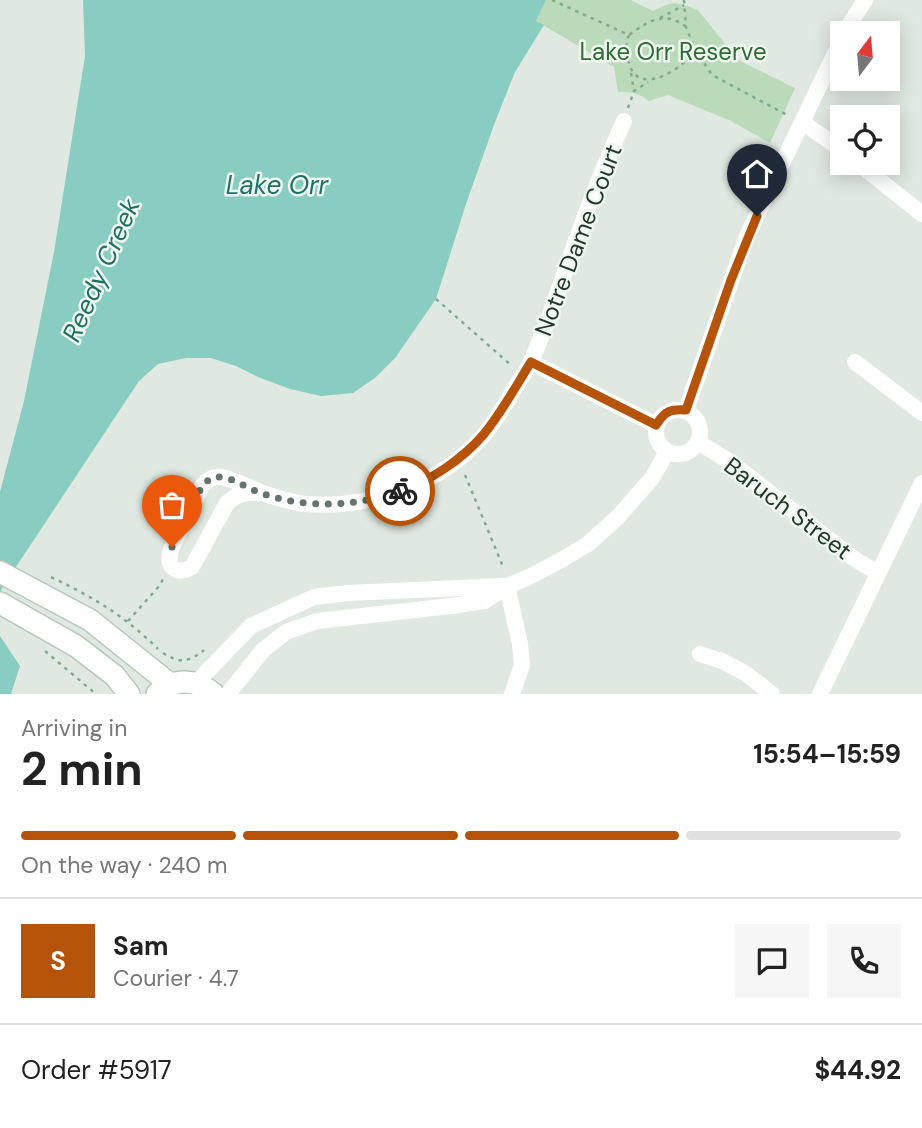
<!DOCTYPE html>
<meta charset="utf-8">
<style>
:root{--surface:#fff;--page:#f6f6f6;--text:#222;--muted:#767676;--line:#e0e0e0;--accent:#b45309}
body{margin:0;font-family:"DM Sans",sans-serif;background:var(--page);color:var(--text);height:100vh;display:flex;flex-direction:column;font-size:26px;white-space:nowrap}
*{box-sizing:border-box;margin:0}
p{font-size:23px;color:var(--muted)}
.icon{flex:none;width:38px;height:38px;fill:none;stroke:currentColor;stroke-width:2;stroke-linecap:round;stroke-linejoin:round}
.map{position:relative;height:694px;overflow:hidden}
.sheet{display:flex;flex-direction:column;background:var(--surface);flex:1}
.sheet>*{flex:none}
.needle{width:46px;rotate:16deg}
.fabs{position:absolute;left:830px;top:21px;display:grid;gap:14px}
.fabs a{display:grid;place-items:center;width:70px;height:70px;border-radius:0px;background:var(--surface);box-shadow:0 4px 18px #0003;font-size:35px}
.pin{position:absolute;display:grid;place-items:center;width:60px;height:60px;color:#fff;margin:-72px -30px;border-radius:50% 50% 50% 0;rotate:-45deg;box-shadow:0 0 7px #0007}
.pin .icon{rotate:45deg}
.courier{position:absolute;display:grid;place-items:center;width:70px;height:70px;margin:-35px;border:5px solid #b45309;border-radius:50%;background:#fff;color:#222;box-shadow:0 2px 9px #0007}
.overview em{font-style:normal;font-weight:700}
.overview div{display:flex;flex-direction:column-reverse}
.overview{display:flex;align-items:center;justify-content:space-between;height:119px;padding:0 21px}
h1{font-size:46px;font-weight:700;line-height:52px}
.bar{display:grid;grid-template-columns:repeat(4,1fr);gap:10px 7px;align-content:center;height:84px;padding:0 21px}
.bar i{height:9px;border-radius:5px;background:var(--line)}
.bar .on{background:var(--accent)}
.bar p{grid-column:span 4}
.line{display:flex;align-items:center;gap:18px;padding:0 21px;border-top:2px solid var(--line)}
.line div{flex:1}
.round{display:grid;place-items:center;flex:none;width:74px;height:74px;border-radius:0px;background:var(--page)}
.map>svg:first-child{display:block}
</style>
<div class="map">
<svg width="922" height="694" viewBox="0 0 922 694">
<rect width="100%" height="100%" fill="#dfe9e1"/>
<path fill="#badab9" d="M546 0H631L653 11C676 0 674 2 698 10L738 60 795 88 770 143 731 121 668 95 649 101C641 94 629 91 618 92L614 67 536 21Z"/>
<path fill="#89ccc2" d="M83 0H546L536 21 544 25 515 72 495 122 466 204 436 299 395 358 375 378 353 393 321 396 290 389 258 377 236 366 211 358H186L158 364 139 381 2 588 0 594V492L24 401 54 252 85 56Z
M0 636 20 666 11 694H0Z"/>
<g fill="none" stroke-linecap="round" stroke-linejoin="round">
<defs>
<path id="secondary" d="M0 572 90 620 170 684
M0 603 76 646 115 676 129 694
M157 694C174 677 196 679 214 694"/>
</defs>
<use href="#secondary" stroke="#b3c8ba" stroke-width="24"/>
<path stroke="#81ab91" stroke-width="2.5" stroke-dasharray="3.5 5" stroke-linecap="butt" d="M552 0 629 35C648 21 666 10 686 27
M684 0 686 27 695 49 712 75 789 116
M660 18 684 5
M629 35C625 44 626 53 629 63 638 98 684 69 695 49
M631 73 634 91
M628 108 634 91 648 82
M436 299 512 366
M465 475 504 569
M51 577C93 597 125 616 158 649
M128 621 161 584 163 578
M45 651 96 694
M163 653C180 664 189 662 204 650"/>
<path stroke="#fff" stroke-width="16" d="M844 33 865 0
M802 122 842 150
M858 163 922 214
M531 362 656 425
M855 362 922 413
M656 432a22 22 0 1 1 44 0a22 22 0 1 1-44 0Z
M686 410 747 236 842 39
M698 442 732 463 853 558 878 573
M259 493C245 492 237 494 227 503L192 567C174 577 165 565 172 547L202 486C207 481 212 476 220 477 234 478 258 493 275 497 285 500 295 503 306 504 370 509 440 485 483 436 495 422 504 407 513 391 519 381 527 371 532 359 550 319 563 276 578 235 592 196 607 159 624 121
M507 586 520 644 522 665 512 694
M700 654 722 661 745 673 772 694
M196 683 251 626 314 597 348 593 504 586
M228 694 263 650 286 632 317 621 451 606 485 601 507 586 529 577 563 559 588 544 618 517 652 478 667 452
M820 694 922 483"/>
<use href="#secondary" stroke="#fff" stroke-width="21"/>
</g>
<g fill="none" stroke-linecap="round" stroke-linejoin="round">
<path stroke="#64766b" stroke-width="7" stroke-dasharray="0 12.6" d="M172 547 202 486C207 481 212 476 220 477 234 478 248 489 261 493 306 509 355 507 400 491"/>
<path stroke="#b45309" stroke-width="9" d="M400 491C430 481 463 459 484 434 502 412 516 386 531 362L656 425C665 411 670 409 686 410L731 280 757 216"/>
</g>
<g text-anchor="middle" dominant-baseline="central" stroke-width="5" stroke-linejoin="round" paint-order="stroke">
<g font-size="24" fill="#2e6c33" stroke="#eff6f0">
<text x="673" y="51">Lake Orr Reserve</text>
</g>
<g font-size="24" fill="#21382b" stroke="#eff6f0">
<text transform="translate(578 240) rotate(-69)">Notre Dame Court</text>
<text transform="translate(788 508) rotate(37)">Baruch Street</text>
</g>
<g font-size="26" font-style="italic" fill="#1f7065" stroke="#eff6f0">
<text x="277" y="185">Lake Orr</text>
<text transform="translate(101 270) rotate(-66)">Reedy Creek</text>
</g>
</g>
</svg>
<div class="fabs">
<a><svg class="needle" viewBox="-14 -14 28 28"><path d="M0-13l5 13h-10z" fill="#e53935"/><path d="M0 13l5-13h-10z" fill="#767676"/></svg></a>
<a><svg class="icon" aria-label="locate" viewBox="0 0 24 24"><circle cx="12" cy="12" r="6"/><path d="M12 2v4M12 18v4M2 12h4M18 12h4"/></svg></a>
</div>
<div class="pin" style="left:172px;top:547px;background:#ea580c"><svg class="icon" aria-label="bag" viewBox="0 0 24 24"><path d="M5 8h14l-1 12H6zM9 8a3 3 0 0 1 6 0"/></svg></div>
<div class="pin" style="left:757px;top:216px;background:#1f2937"><svg class="icon" aria-label="home" viewBox="0 0 24 24"><path d="M3 11l9-7 9 7M6 9v11h12V9"/></svg></div>
<div class="courier" style="left:400px;top:491px"><svg class="icon" aria-label="bike" viewBox="0 0 24 24"><circle cx="6" cy="16" r="4"/><circle cx="18" cy="16" r="4"/><path d="M6 16l4-8h5l3 8M10 8l3 8H6M13 5h3"/></svg></div>
</div>
<section class="sheet">
<div class="overview"><div><h1>2 min</h1><p>Arriving in</p></div><em>15:54–15:59</em></div>
<div class="bar"><i class="on"></i><i class="on"></i><i class="on"></i><i></i><p>On the way · 240 m</p></div>
<div class="line" style="height:126px"><b class="round" style="background:var(--accent);color:#fff">S</b><div><b>Sam</b><p>Courier · 4.7</p></div><a class="round"><svg class="icon" aria-label="chat" viewBox="0 0 24 24"><path d="M4 5h16v11H9l-5 4z"/></svg></a><a class="round"><svg class="icon" aria-label="phone" viewBox="0 0 24 24"><path d="M5 4h4l2 5-3 2q2 4 5 5l2-3 5 2v4C11 20 4 13 5 4z"/></svg></a></div>
<div class="line" style="height:91px"><div>Order #5917</div><b>$44.92</b></div>
</section>
